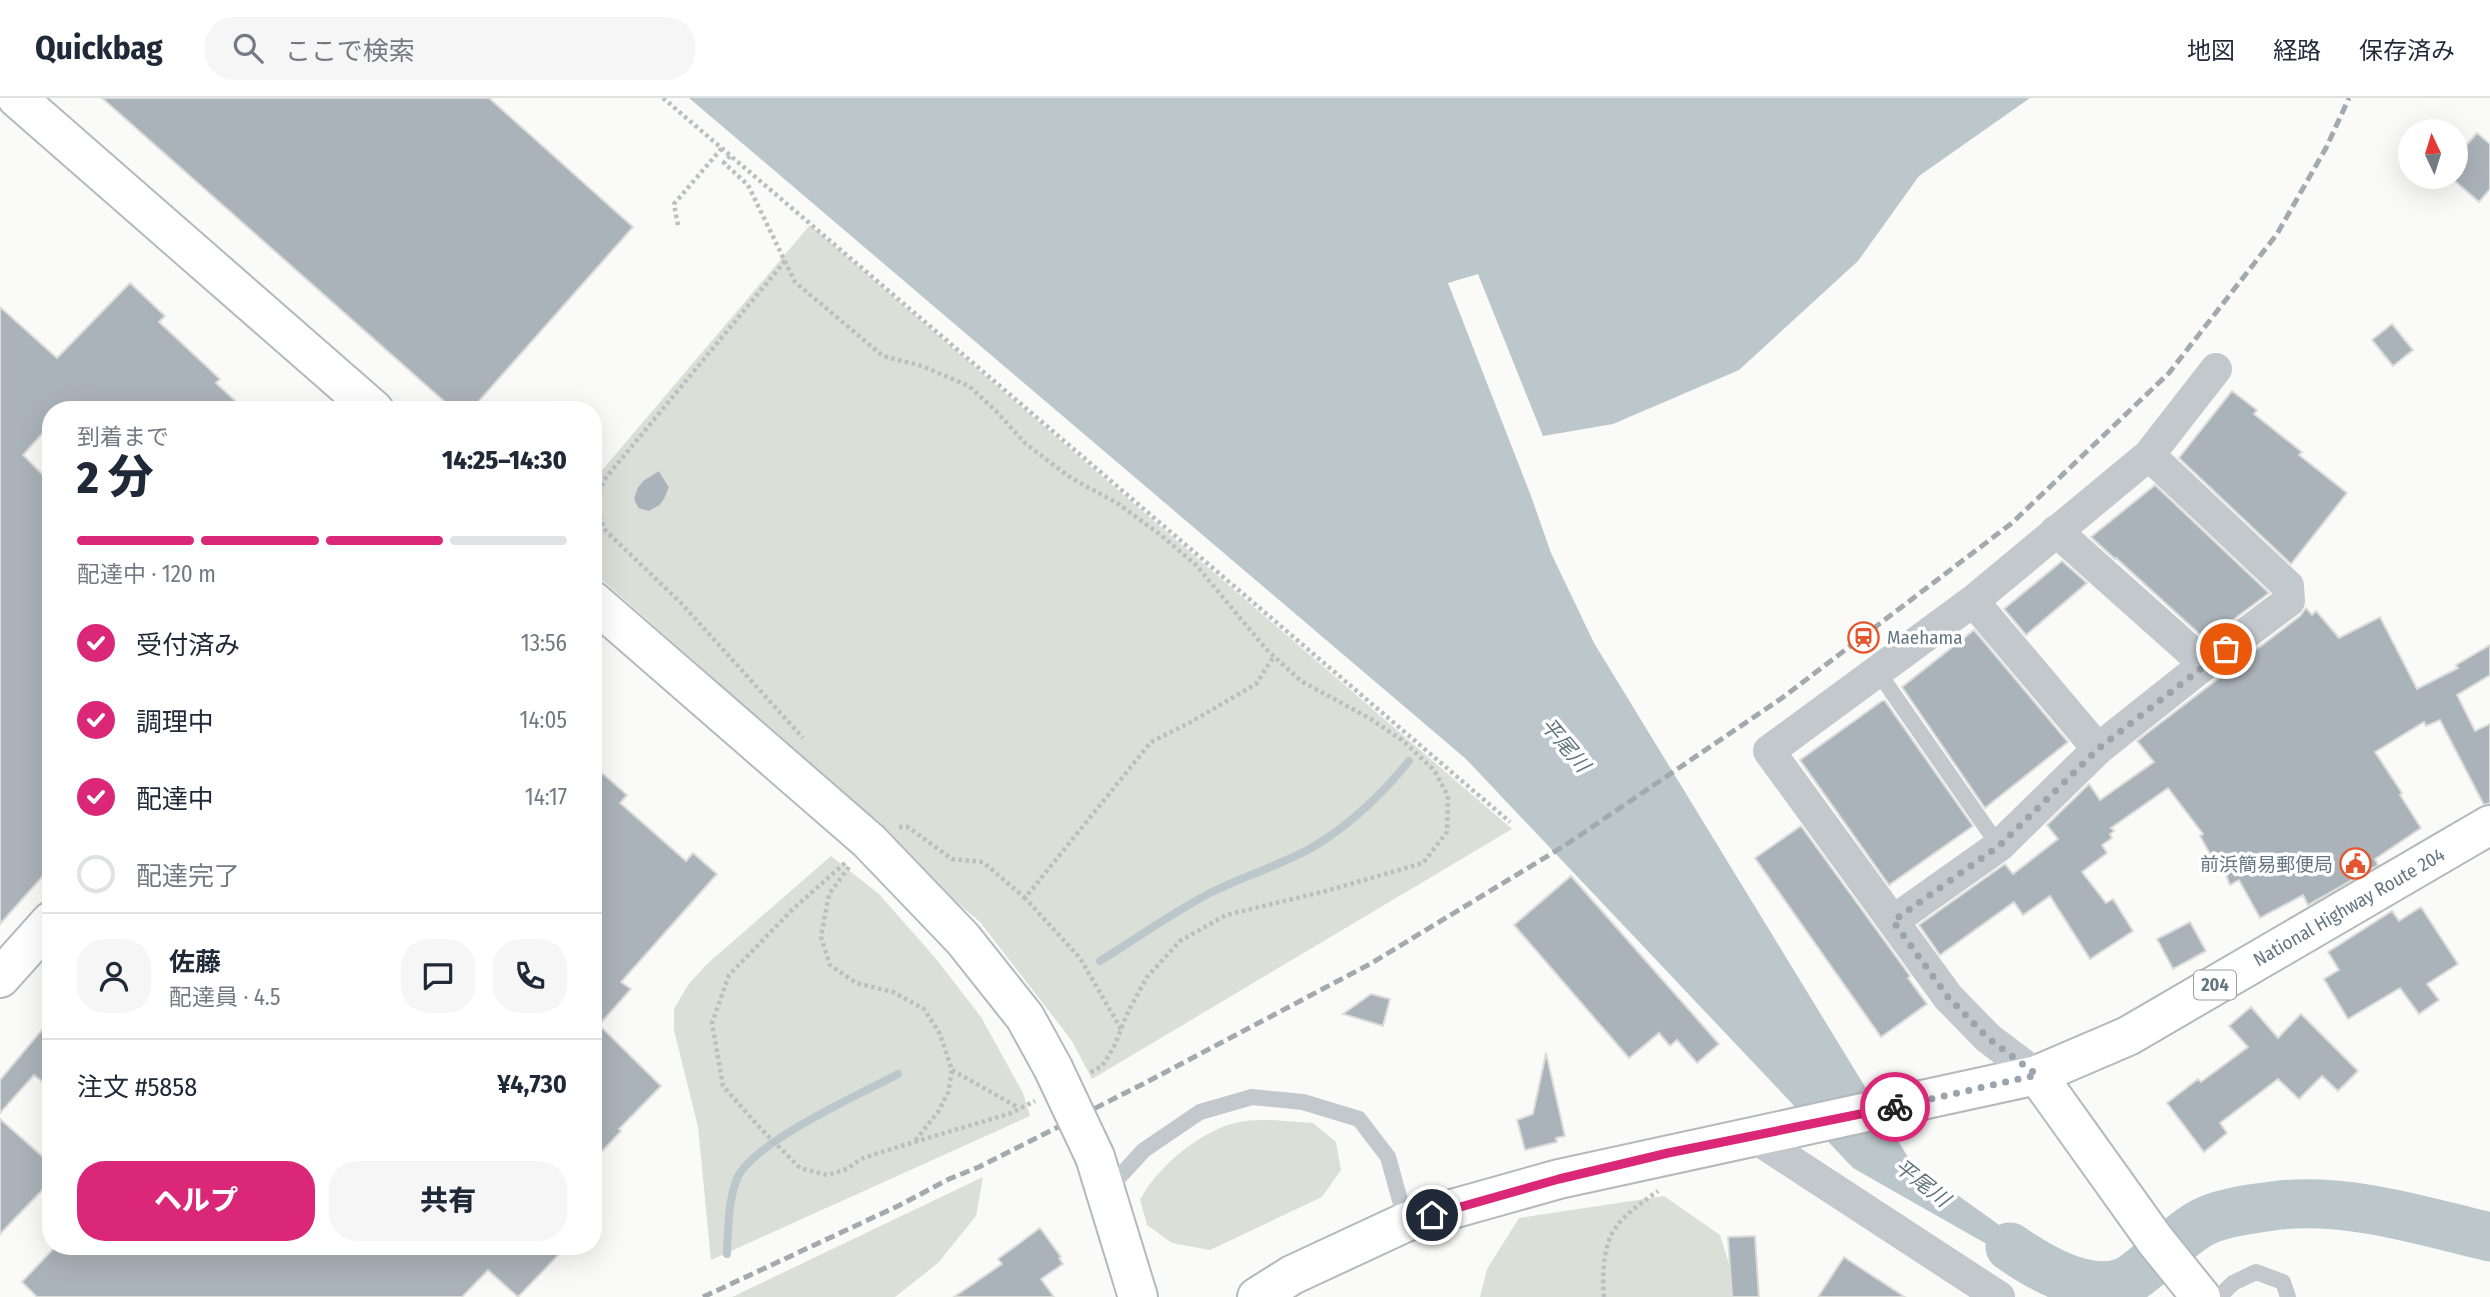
<!DOCTYPE html>
<html lang="ja">
<meta charset="utf-8">
<style>
:root{--surface:#fff;--page:#f6f6f7;--text:#1f2937;--muted:#747a83;--line:#e0e1e3;--accent:#db2777}
body{margin:0;font-family:"Fira Sans Condensed","Noto Sans JP",sans-serif;background:var(--page);color:var(--text);height:100vh;display:flex;flex-direction:column;font-size:26px;white-space:nowrap}
*{box-sizing:border-box;margin:0}
p{font-size:23px;color:var(--muted)}
.icon{flex:none;width:38px;height:38px;fill:none;stroke:currentColor;stroke-width:2;stroke-linecap:round;stroke-linejoin:round}
.map{position:relative;flex:1;overflow:hidden}
.side{position:absolute;left:42px;top:303px;width:560px;height:854px;display:flex;flex-direction:column;background:var(--surface);border-radius:28px;box-shadow:0 7px 28px #0002}
.side>*{flex:none}
.needle{width:46px;rotate:356deg}
.fabs{position:absolute;left:2398px;top:21px;display:grid;gap:14px}
.fabs a{display:grid;place-items:center;width:70px;height:70px;border-radius:50%;background:var(--surface);box-shadow:0 7px 28px #0002;font-size:35px}
.pin{position:absolute;display:grid;place-items:center;width:60px;height:60px;color:#fff;margin:-30px;border:4px solid #fff;border-radius:50%;box-shadow:0 2px 7px #0007}
.courier{position:absolute;display:grid;place-items:center;width:70px;height:70px;margin:-35px;border:5px solid #db2777;border-radius:50%;background:#fff;color:#222;box-shadow:0 2px 9px #0007}
.head em{font-style:normal;font-weight:800}
.head div{display:flex;flex-direction:column-reverse}
.head{display:flex;align-items:center;justify-content:space-between;height:119px;padding:0 35px}
h1{font-size:46px;font-weight:800;line-height:52px}
.bar{display:grid;grid-template-columns:repeat(4,1fr);gap:10px 7px;align-content:center;height:84px;padding:0 35px}
.bar i{height:9px;border-radius:5px;background:var(--line)}
.bar .current{background:var(--accent)}
.bar p{grid-column:span 4}
.line{display:flex;align-items:center;gap:18px;padding:0 35px;border-top:2px solid var(--line)}
.line div{flex:1}
.round{display:grid;place-items:center;flex:none;width:74px;height:74px;border-radius:28px;background:var(--page)}
ol{padding:0 35px;list-style:none}
li{display:flex;align-items:center;gap:21px;height:77px}
li p{margin-inline-start:auto}
li .icon{padding:7px;border-radius:50%;background:var(--accent);color:#fff;stroke-width:4}
li:last-child{color:var(--muted)}
li i{width:38px;height:38px;border:4px solid var(--line);border-radius:50%}
.cta{display:flex;gap:14px;margin-top:auto;padding:14px 35px}
.cta a{flex:1;height:80px;border-radius:28px;background:var(--accent);color:#fff;font-size:28px;font-weight:800;line-height:80px;text-align:center}
.cta a+a{background:var(--page);color:var(--text)}
header{display:flex;align-items:center;gap:42px;box-sizing:border-box;height:98px;padding:0 35px;background:var(--surface);border-bottom:2px solid var(--line)}
header strong{font-size:33px}
nav{display:flex;gap:38px;margin-inline-start:auto;font-size:24px}
.search{width:490px;height:63px;background:var(--page);display:flex;align-items:center;gap:18px;box-sizing:border-box;padding:0 24px;border-radius:28px;color:var(--muted);font-size:26px}
.map>svg:first-child{display:block}
</style>
<header>
<strong>Quickbag</strong>
<div class="search"><svg class="icon" aria-label="search" viewBox="0 0 24 24"><circle cx="10" cy="10" r="6"/><path d="M15 15l6 6"/></svg>ここで検索</div>
<nav><a>地図</a><a>経路</a><a>保存済み</a></nav>
</header>
<div class="map">
<svg width="2490" height="1199" viewBox="0 0 2490 1199">
<rect width="100%" height="100%" fill="#fafaf8"/>
<path fill="#dadfd7" d="M810 127 1512 731 1092 981 1072 943 980 824 928 780 874 722 593 474V383Z
M831 758 879 796 937 862 981 919 1023 995 1030 1018 711 1162 698 1029 674 932V911L688 887 707 866Z
M1272 1022 1313 1025 1336 1044 1341 1072 1322 1099 1210 1152 1172 1145 1147 1127 1140 1102C1156 1070 1203 1030 1240 1024 1250 1022 1261 1022 1272 1022Z
M983 1079 976 1118 938 1165 895 1199H732Z
M1664 1098 1720 1137 1739 1199H1480L1487 1171 1519 1120Z"/>
<path fill="#bbc7cb" d="M689 0H2030L1919 78 1858 163 1739 272 1613 326 1543 338 1478 176 1448 185 1531 398 1551 455 1594 545 1911 1064 2058 1169 2068 1180 2066 1184 2020 1165 1853 1070 1466 661Z"/>
<g fill="none" stroke-linecap="round" stroke-linejoin="round">
<path stroke="#bbc7cb" stroke-width="8" d="M1100 863C1137 840 1172 815 1210 795 1245 777 1284 767 1318 746 1353 724 1383 695 1409 663
M727 1156C728 1134 728 1102 737 1081 752 1044 861 996 898 976"/>
<path stroke="#bbc7cb" stroke-width="49" d="M2010 1149C2040 1170 2089 1199 2127 1183 2152 1168 2172 1143 2198 1127 2217 1114 2257 1110 2280 1107 2350 1100 2423 1123 2490 1139"/>
</g>
<path fill="#aab3b9" stroke="#dcdcda" stroke-width="2" d="M102 0H489L633 129 471 312H454Z
M2477 35 2490 46V91L2479 104 2455 83V60Z
M130 185 165 218 159 224 220 281 216 285 245 312H51V326L23 357 51 385V769L0 826V209L57 260Z
M2392 226 2413 252 2393 268 2372 242Z
M2232 293 2257 312 2254 316 2302 354 2299 357 2347 395 2291 466 2179 360Z
M659 372 670 389 665 401 660 408 649 414 638 411 633 401 637 389 643 382Z
M2155 387 2269 495 2206 542 2116 460 2115 461 2091 439Z
M2062 463 2087 485 2026 537 2004 511Z
M2306 510 2312 517 2316 513 2339 540 2380 519 2417 591 2458 570 2456 567 2490 547V577L2457 597 2475 633 2490 626V705L2484 707 2440 622 2426 628 2424 624 2375 654 2402 695 2400 697 2421 730 2375 761 2378 767 2308 807 2303 797 2260 820 2239 782 2230 787 2225 775 2222 777 2200 738 2203 736 2168 690 2111 730 2114 733 2110 736 2112 740 2102 747 2107 755 2082 774 2106 805 2113 801 2133 833 2090 861 2050 798 2023 817 2014 804 1940 857 1919 827 2005 766 2013 776 2058 741 2047 727 2089 686 2100 702 2154 664 2137 643 2300 518Z
M1974 532 2068 644 1985 710 1902 589Z
M1882 603H1885L1973 728 1889 787 1800 662Z
M593 667 627 697 620 705 686 763 693 755 717 776 621 884 631 891 599 927 661 988 619 1031 621 1033 593 1063Z
M1801 728 1910 878 1908 880 1927 906 1881 939 1755 760Z
M1571 778 1719 946 1697 965 1677 942 1670 948 1659 935 1629 960 1514 827Z
M2421 809 2458 866 2427 886 2439 902 2419 916 2400 890 2348 921 2324 881 2339 872 2328 854 2392 813 2399 823Z
M2190 824 2206 853 2173 871 2157 841Z
M1371 896 1390 901 1383 928 1343 916Z
M2251 909 2278 940 2301 916 2358 973 2338 993 2322 978 2299 1001 2278 981 2220 1025 2227 1035 2204 1054 2167 1005 2198 981 2201 984 2248 949 2229 928Z
M51 921V991L34 977 0 1015V982Z
M1546 955 1565 1038 1556 1040 1557 1044 1525 1052 1517 1022 1533 1016Z
M0 1021 51 1066V1083L0 1136Z
M1040 1130 1061 1159 1059 1160 1063 1166 1041 1181 1054 1199H954L1002 1166 998 1161Z
M1755 1138 1759 1199H1732L1728 1139Z
M56 1148H567L518 1199 488 1172 462 1199H37L22 1184Z
M1844 1159 1862 1171 1905 1199H1818Z"/>
<g fill="none" stroke-linecap="round" stroke-linejoin="round">
<defs>
<path id="secondary" d="M17 0 374 312
M593 503 869 743 963 841 1025 919 1053 970
M0 880 51 823
M2037 977 2155 1142 2201 1199
M1095 1059 1138 1199"/>
<path id="highway" d="M1257 1199 1292 1177 1406 1124 1559 1081 2037 977 2128 938 2490 727"/>
</defs>
<use href="#secondary" stroke="#b3babf" stroke-width="42"/>
<use href="#highway" stroke="#b4b9bd" stroke-width="42"/>
<path stroke="#bbbfc2" stroke-width="4.5" stroke-dasharray="3.5 3.5" stroke-linecap="butt" d="M663 0 1510 724
M730 58 724 65 748 87 795 184 883 258 922 268 969 288 995 312 1026 346 1071 380 1117 405 1158 435 1196 467 1266 551 1301 583 1369 620 1402 642 1434 672 1448 698 1447 734 1423 765 1326 793 1226 817 1180 843 1147 879 1127 916 1114 949 1102 968 1090 975
M678 127 674 106 722 50
M785 163 604 382 596 406 604 431 681 505 803 640
M899 729H908L952 761 983 764 1025 800
M845 765 794 810 729 877 712 925 723 988 761 1031 800 1070 827 1077 847 1071 861 1061 878 1055 1011 1015 1035 1003
M849 769 829 796 821 839 830 867 856 885 893 894 924 911 940 936 952 972 948 995 938 1014 915 1043
M1121 931 1080 860 1025 800 1151 644 1189 625 1256 586 1274 558
M952 972 1019 1010
M1604 1199C1602 1180 1603 1145 1616 1129 1627 1114 1643 1104 1658 1093"/>
<path stroke="#c3c8cc" stroke-width="16" d="M1878 574 1999 748
M1108 1091 1144 1052 1200 1014 1252 999 1303 1004 1359 1021 1388 1059 1406 1124
M2219 1199 2233 1185 2256 1174 2283 1184 2288 1199"/>
<path stroke="#c3c8cc" stroke-width="32" d="M2149 357 2216 271
M1973 503 2098 651 2205 566 2056 433
M1893 823 1999 748 2098 651
M2037 977 1988 940 1948 899 1769 653 1973 503 2149 357 2288 488 2289 503 2205 566
M1754 1039 1999 1199"/>
<use href="#secondary" stroke="#fff" stroke-width="38"/>
<use href="#highway" stroke="#fff" stroke-width="38"/>
<path stroke="#a2aab0" stroke-width="5" stroke-dasharray="10 5" stroke-linecap="butt" d="M703 1199 900 1107 949 1081 979 1069 1143 986 1370 866 1564 748 1782 600 2012 425 2169 275 2277 136 2326 50 2349 0"/>
<defs>
<path id="secondary-bridge" d="M1053 970 1095 1059"/>
</defs>
<use href="#secondary-bridge" stroke="#b3babf" stroke-width="42" stroke-linecap="butt"/>
<use href="#secondary-bridge" stroke="#fff" stroke-width="38"/>
</g>
<g fill="none" stroke-linecap="round" stroke-linejoin="round">
<path stroke="#99a4ac" stroke-width="7" stroke-dasharray="0 12.6" d="M1895 1009 2037 977 1988 940 1948 899 1893 823 1999 748 2098 651 2226 551"/>
<path stroke="#db2777" stroke-width="9" d="M1432 1117 1559 1081 1668 1055 1895 1009"/>
</g>
<defs>
<symbol id="station-ring" viewBox="-11 -11 22 22"><circle r="9.5" fill="#fff" stroke="#e4572e" stroke-width="1.5"/><path d="M-3-6H3Q5-6 5-4V2Q5 4 3 4L4.5 6H3L1.5 4h-3L-3 6H-4.5L-3 4Q-5 4-5 2V-4Q-5-6-3-6ZM-3.5-4v3h7v-3ZM-3.5 1v1.5H-2V1ZM2 1v1.5H3.5V1Z" fill="#e4572e"/></symbol>
<symbol id="civic-ring" viewBox="-11 -11 22 22"><circle r="9.5" fill="#fff" stroke="#e4572e" stroke-width="1.5"/><path d="M-.6-6.5H3V-4.5H.6V-3L4-1V1h2V6H-6V1h2V-1L-.6-3ZM-1.2 2.5V6h2.4V2.5Z" fill="#e4572e"/></symbol>
</defs>
<g fill-rule="evenodd">
<use href="#station-ring" x="1846" y="522" width="35" height="35"/>
<use href="#civic-ring" x="2338" y="748" width="35" height="35"/>
</g>
<g text-anchor="middle" dominant-baseline="central" stroke-width="7" stroke-linejoin="round" paint-order="stroke">
<rect fill="#fff" stroke="#939fa8" stroke-width="2" x="2194" y="872.5" width="42" height="29" rx="5"/>
<g font-size="18" font-weight="bold" fill="#657683">
<text x="2215" y="887">204</text>
</g>
<g font-size="19" fill="#657683" stroke="#fff" text-anchor="start">
<text x="1887" y="539">Maehama</text>
<text x="2333" y="766" text-anchor="end">前浜簡易郵便局</text>
</g>
<g font-size="19" fill="#657683" stroke="#fff">
<text transform="translate(2349 809) rotate(-30)">National Highway Route 204</text>
</g>
<g font-size="21" font-style="italic" fill="#60757c" stroke="#fff">
<text transform="translate(1565 647) rotate(50)">平尾川</text>
<text transform="translate(1922 1085) rotate(38)">平尾川</text>
</g>
</g>
</svg>
<div class="fabs">
<a><svg class="needle" viewBox="-14 -14 28 28"><path d="M0-13l5 13h-10z" fill="#e53935"/><path d="M0 13l5-13h-10z" fill="#747a83"/></svg></a>
</div>
<div class="pin" style="left:2226px;top:551px;background:#ea580c"><svg class="icon" aria-label="bag" viewBox="0 0 24 24"><path d="M5 8h14l-1 12H6zM9 8a3 3 0 0 1 6 0"/></svg></div>
<div class="pin" style="left:1432px;top:1117px;background:#1f2937"><svg class="icon" aria-label="home" viewBox="0 0 24 24"><path d="M3 11l9-7 9 7M6 9v11h12V9"/></svg></div>
<div class="courier" style="left:1895px;top:1009px"><svg class="icon" aria-label="bike" viewBox="0 0 24 24"><circle cx="6" cy="16" r="4"/><circle cx="18" cy="16" r="4"/><path d="M6 16l4-8h5l3 8M10 8l3 8H6M13 5h3"/></svg></div>
<section class="side">
<div class="head"><div><h1>2 分</h1><p>到着まで</p></div><em>14:25–14:30</em></div>
<div class="bar"><i class="current"></i><i class="current"></i><i class="current"></i><i></i><p>配達中 · 120 m</p></div>
<ol>
<li><svg class="icon" aria-label="check" viewBox="0 0 24 24"><path d="M5 12l5 5 9-10"/></svg>受付済み<p>13:56</p></li>
<li><svg class="icon" aria-label="check" viewBox="0 0 24 24"><path d="M5 12l5 5 9-10"/></svg>調理中<p>14:05</p></li>
<li><svg class="icon" aria-label="check" viewBox="0 0 24 24"><path d="M5 12l5 5 9-10"/></svg>配達中<p>14:17</p></li>
<li><i></i>配達完了</li>
</ol>
<div class="line" style="height:126px"><a class="round"><svg class="icon" aria-label="person" viewBox="0 0 24 24"><circle cx="12" cy="8" r="4"/><path d="M4 21q1-7 8-7t8 7"/></svg></a><div><b>佐藤</b><p>配達員 · 4.5</p></div><a class="round"><svg class="icon" aria-label="chat" viewBox="0 0 24 24"><path d="M4 5h16v11H9l-5 4z"/></svg></a><a class="round"><svg class="icon" aria-label="phone" viewBox="0 0 24 24"><path d="M5 4h4l2 5-3 2q2 4 5 5l2-3 5 2v4C11 20 4 13 5 4z"/></svg></a></div>
<div class="line" style="height:91px"><div>注文 #5858</div><b>¥4,730</b></div>
<div class="cta"><a>ヘルプ</a><a>共有</a></div>
</section>
</div>
